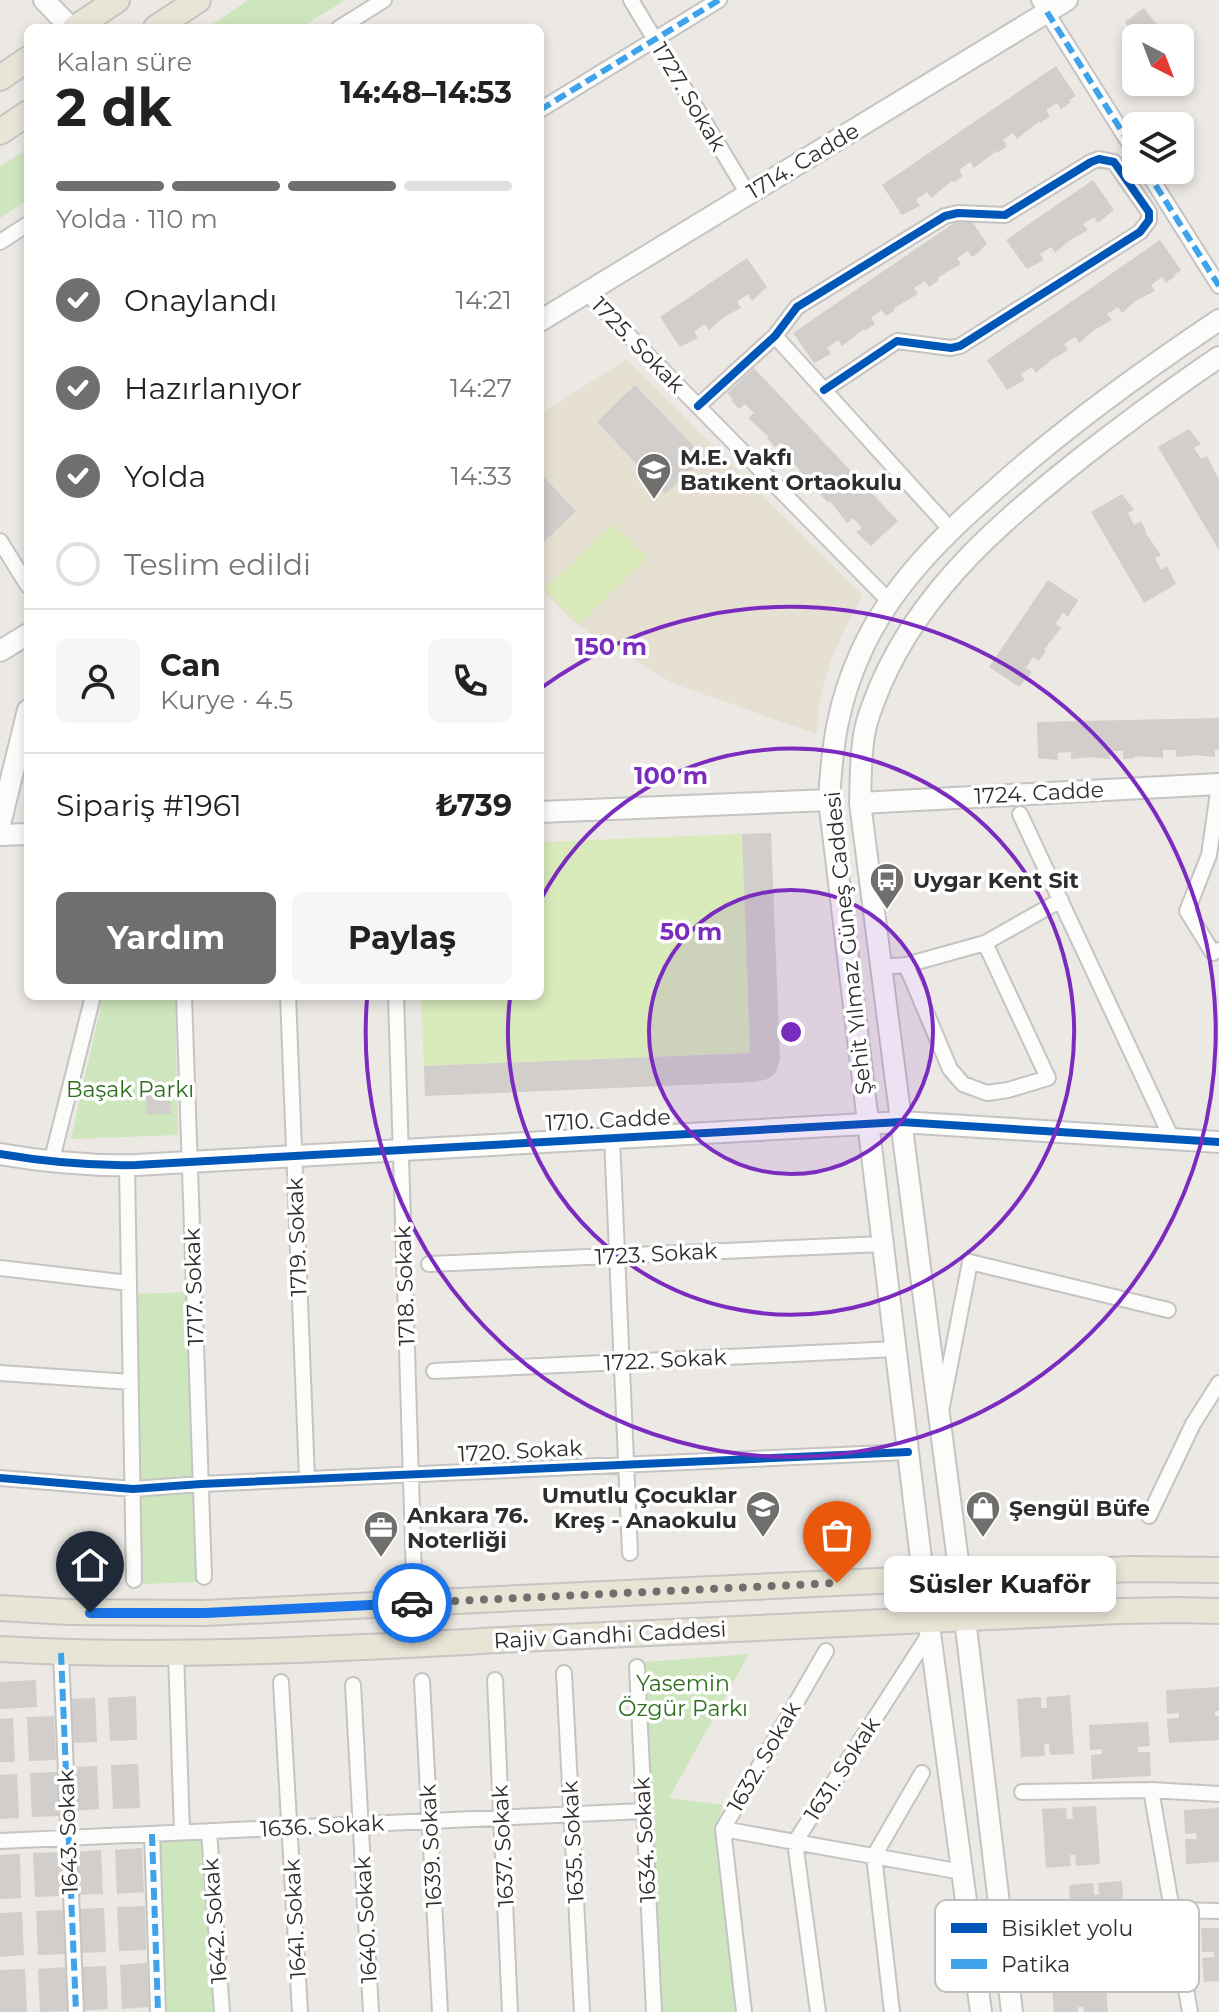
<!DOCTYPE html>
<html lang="tr">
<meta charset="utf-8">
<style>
:root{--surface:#fff;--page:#f6f6f6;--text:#222;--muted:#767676;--line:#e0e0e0;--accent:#706f6e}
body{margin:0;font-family:Montserrat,sans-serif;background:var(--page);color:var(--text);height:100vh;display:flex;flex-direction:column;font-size:30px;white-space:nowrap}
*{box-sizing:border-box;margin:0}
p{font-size:26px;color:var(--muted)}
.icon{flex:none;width:44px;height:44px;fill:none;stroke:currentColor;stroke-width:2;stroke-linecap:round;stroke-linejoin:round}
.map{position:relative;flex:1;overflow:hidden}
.side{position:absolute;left:24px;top:24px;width:520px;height:976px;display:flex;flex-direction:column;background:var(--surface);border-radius:12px;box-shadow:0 4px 12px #0003}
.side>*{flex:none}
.needle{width:52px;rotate:138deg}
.buttons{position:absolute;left:1122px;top:24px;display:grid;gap:16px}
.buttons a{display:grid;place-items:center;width:72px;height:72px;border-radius:12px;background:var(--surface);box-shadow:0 4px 12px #0003;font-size:40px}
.pin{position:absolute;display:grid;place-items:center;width:68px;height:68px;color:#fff;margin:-82px -34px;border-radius:50% 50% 50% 0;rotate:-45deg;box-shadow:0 0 8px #0007}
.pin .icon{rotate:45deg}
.courier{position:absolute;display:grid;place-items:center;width:80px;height:80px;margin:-40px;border:6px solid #1a73e8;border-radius:50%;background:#fff;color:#222;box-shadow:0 2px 10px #0007}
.bubble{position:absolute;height:56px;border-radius:12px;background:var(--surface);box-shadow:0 4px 12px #0003;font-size:26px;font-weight:700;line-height:56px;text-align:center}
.head em{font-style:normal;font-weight:700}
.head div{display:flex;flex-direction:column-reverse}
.head{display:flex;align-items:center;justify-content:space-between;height:136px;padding:0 32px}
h1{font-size:52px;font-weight:700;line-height:60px}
.bar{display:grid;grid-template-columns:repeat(4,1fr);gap:12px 8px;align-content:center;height:96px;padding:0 32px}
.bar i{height:10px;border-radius:6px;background:var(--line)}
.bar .active{background:var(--accent)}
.bar p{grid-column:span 4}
.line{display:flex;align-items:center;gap:20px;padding:0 32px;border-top:2px solid var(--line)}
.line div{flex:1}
.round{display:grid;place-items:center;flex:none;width:84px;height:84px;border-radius:12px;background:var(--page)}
ol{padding:0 32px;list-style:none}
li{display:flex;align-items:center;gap:24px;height:88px}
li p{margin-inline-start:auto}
li .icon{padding:8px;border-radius:50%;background:var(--accent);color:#fff;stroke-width:4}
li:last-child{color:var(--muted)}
li i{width:44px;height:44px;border:4px solid var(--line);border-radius:50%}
.button{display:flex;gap:16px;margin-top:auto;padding:16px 32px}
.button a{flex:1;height:92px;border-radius:12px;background:var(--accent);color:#fff;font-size:32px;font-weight:700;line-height:92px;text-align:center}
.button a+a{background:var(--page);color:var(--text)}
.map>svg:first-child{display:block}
</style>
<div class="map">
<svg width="1219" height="2012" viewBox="0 0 1219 2012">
<rect width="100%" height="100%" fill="#ece8e4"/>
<path fill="#e6e0d3" d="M627 359 863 596 847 625 831 660 821 694 816 734 672 683 574 623 540 588V414Z"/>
<path fill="#cee6be" d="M248 0H345L300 28H207Z
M28 148V200L0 218V167Z
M103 996H175L178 1135 71 1139Z
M190 1292 198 1582 143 1584 134 1294Z
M749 1654 669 1798 723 1805 715 1834 739 2012H660L644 1662Z
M204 1838 216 2012H162L157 1841Z"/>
<path fill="#d9eabb" d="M613 524 647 558 579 624 545 589Z
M742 834 750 1053 424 1066 421 996H540V842Z"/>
<path fill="#d1cecb" d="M1144 8 1157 25 1137 38 1125 22Z
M1056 66 1076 96 1069 100 1071 102 1061 109 1057 103 1046 110 1050 116 1040 123 1039 121 1017 139 1013 133 1003 140 1007 146 997 153 996 151 974 168 970 162 959 170 963 176 954 182 952 181 931 198 927 192 916 200 920 206 902 215 882 185Z
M1093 180 1114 210 1098 223 1094 217 1083 224 1088 230 1070 240 1055 253 1051 247 1040 254 1044 260 1027 269 1006 240Z
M967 214 987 244 981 249 982 250 972 257 968 251 957 258 961 264 937 278 939 280 929 287 925 281 914 288 918 294 894 308 895 310 886 316 881 310 871 318 875 324 865 331 864 329 842 346 838 340 827 348 831 354 814 363 793 333Z
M1160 240 1181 270 1174 275 1175 276 1166 283 1162 277 1151 285 1155 291 1137 300 1122 313 1118 307 1107 314 1112 320 1094 330 1079 343 1075 337 1064 344 1068 350 1051 360 1036 373 1032 367 1021 374 1025 380 1007 390 987 360Z
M747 258 767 287 752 301 748 294 737 302 741 308 724 317 709 330 704 324 694 332 698 338 680 347 660 317Z
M754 368 898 521 871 546 856 532 862 528 853 518 847 523 830 501 828 503 820 494 826 489 817 480 811 485 794 463 792 465 784 456 790 451 781 442 775 447 767 438 769 437 748 418 754 413 745 404 739 409 731 400 733 399 727 393Z
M635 385 705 458 665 494 597 422Z
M1189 429 1201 444 1194 448 1201 459 1207 456 1219 480V550L1158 447Z
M540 473 576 511 540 546Z
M1122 494 1134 510 1128 513 1134 525 1141 521 1146 531 1145 532 1161 555 1155 558 1161 570 1167 566 1176 584 1144 603 1091 512Z
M1048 580 1078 600 1068 617 1063 613 1055 624 1061 628 1044 650 1046 651 1039 661 1033 657 1026 668 1032 672 1019 687 989 667Z
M1219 718V749L1215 750V757L1196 755 1176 757V750H1163V758L1135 756V758L1123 759V751H1110V759L1090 757 1071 759V752L1058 753V760L1038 758 1037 722Z
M771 833 780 1058 777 1070 773 1075 768 1079 755 1082 425 1096 424 1066 750 1053 742 834Z
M170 1092 171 1114 147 1115 146 1093Z
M36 1680 37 1707 0 1709V1682Z
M1219 1687V1711H1215V1716H1219V1740L1169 1743 1167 1719 1179 1718V1713L1167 1714 1166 1690Z
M1070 1695 1074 1754 1050 1755 1049 1744H1044L1045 1756 1021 1757 1017 1699 1041 1697V1708H1047L1046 1697Z
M136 1696 137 1740 110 1741 108 1698Z
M95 1698 97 1742 69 1743 67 1699Z
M54 1716 56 1760 29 1761 27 1717Z
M13 1718 15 1762H0V1719Z
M1148 1722 1150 1746 1138 1747V1752H1150L1151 1776 1092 1779 1091 1755 1102 1754V1749L1090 1750 1089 1725Z
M138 1764 140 1808 113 1809 111 1765Z
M97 1766 99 1809 72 1811 70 1767Z
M57 1772 60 1816 32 1817 30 1773Z
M17 1774 19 1818 0 1819V1775Z
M1096 1806 1100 1864 1076 1866 1075 1855H1070L1071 1866 1046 1868 1042 1809 1066 1808 1067 1819H1073L1072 1807Z
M1219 1808V1862L1186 1864 1185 1839H1197L1196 1833 1185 1834 1184 1810Z
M142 1848 144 1892 117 1894 115 1850Z
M101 1850 103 1894 76 1895 74 1852Z
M60 1852 62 1896 35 1897 33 1853Z
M20 1854 21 1898 0 1899V1855Z
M1122 1881 1126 1940 1102 1942 1101 1930H1096L1097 1942 1073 1944 1069 1885 1093 1883 1094 1895 1099 1894 1098 1883Z
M145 1906 146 1950 119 1951 117 1907Z
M104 1908 106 1952 78 1953 77 1909Z
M63 1910 65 1954 38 1955 36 1911Z
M22 1912 24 1955 0 1957V1913Z
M1201 1928H1219V1981L1204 1982 1202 1958 1214 1957V1952H1202Z
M1104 1958 1108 2012H1084L1083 2007H1078V2012H1054L1050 1962 1075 1960V1971H1081L1080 1959Z
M147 1963 149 2007 122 2009 120 1965Z
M106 1966 108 2009 81 2011 79 1967Z
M66 1967 67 2011 40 2012 38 1969Z
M25 1969 27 2012H0V1970Z"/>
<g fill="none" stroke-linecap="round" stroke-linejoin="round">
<defs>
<path id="street" d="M631 0 748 194
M1039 0 1136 154
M339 28 384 0
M540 110 719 0
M1146 170 1219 286
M0 242 28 224
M587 293 890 602
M775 336 951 530
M698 406 775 336 797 307 945 216 958 213 1005 215 1091 162 1099 159 1114 162 1149 212V220L1140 232 960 346 951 348 897 341 824 390
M0 541 28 586
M1219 786 1209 855 1187 911 1213 953 1219 950
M1020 814 1172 1139
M906 965 950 1069 963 1084 987 1093 1008 1090 1048 1078 985 943
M881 967 906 965 985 943 1061 900
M184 996 204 1577
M288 996 307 1479
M396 996 414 1576
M612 1138 630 1553
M51 1163 93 996
M127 1165 134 1580
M429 1264 883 1244
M0 1268 129 1283
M434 1371 896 1349
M0 1373 131 1382
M942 1406 970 1262 1168 1310
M0 1478 133 1489 201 1484 908 1452
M1149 1516 1193 1424 1219 1383
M61 1653 76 2012
M176 1653 182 1832
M637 1667 654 2012
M564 1673 582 2012
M495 1680 510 2012
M422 1681 440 2012
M281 1682 300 2012
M353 1685 371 2012
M1151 1790 1190 2012
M1022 1792 1151 1790 1219 1794
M723 1829 962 1872
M209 1831 222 2012
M152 1834 158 2012
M0 1841 644 1811
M1172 1910 1219 1911
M744 2012 723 1829 826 1651
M818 2012 795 1842 930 1633
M892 2012 874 1856 922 1773"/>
<path id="secondary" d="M44 0 71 28
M540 321 1067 0
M0 651 28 634
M860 803 1219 784
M540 812 829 800
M0 824 28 710
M0 835 28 834
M0 1154C46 1162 89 1166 136 1165L901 1122 1219 1142
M981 2012 930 1633 829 800C832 746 838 702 861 652 890 587 943 535 996 489 1066 426 1141 372 1219 320
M1012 2012 960 1577 860 803C861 779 860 754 865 730 868 714 875 699 881 684 923 587 1005 518 1086 454 1130 420 1173 388 1219 357"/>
<path id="primary" d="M75 28 117 0
M156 28 198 0
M0 78 28 59
M0 132 28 113
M0 1608 68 1612 205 1613 1131 1569 1219 1570
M0 1649C174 1659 347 1648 521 1639 720 1629 920 1620 1120 1611L1179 1610 1219 1611"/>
</defs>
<use href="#street" stroke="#c5c4c5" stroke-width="18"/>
<use href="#secondary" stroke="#c5c4c5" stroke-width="24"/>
<use href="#primary" stroke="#c6c5c4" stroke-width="28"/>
<use href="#street" stroke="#fcfcfb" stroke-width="14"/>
<use href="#secondary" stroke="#fcfcfb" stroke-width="20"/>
<use href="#primary" stroke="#e8e4d6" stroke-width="24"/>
<path stroke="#3ea3eb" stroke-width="6" stroke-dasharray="12 6" stroke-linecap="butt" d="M1047 12 1136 154
M540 110 719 0
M1146 170 1219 286
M61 1653 76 2012
M152 1834 158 2012"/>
<defs>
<path id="cycleway" d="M698 406 775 336 797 307 945 216 958 213 1005 215 1091 162 1099 159 1114 162 1149 212V220L1140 232 960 346 951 348 897 341 824 390
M0 1154C46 1162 89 1166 136 1165L901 1122 1219 1142
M0 1478 133 1489 201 1484 908 1452"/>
</defs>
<use href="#cycleway" stroke="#fff" stroke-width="13"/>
<use href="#cycleway" stroke="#0057b8" stroke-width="8"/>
</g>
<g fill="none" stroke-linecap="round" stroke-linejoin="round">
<path stroke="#706f6e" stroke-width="8" stroke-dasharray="0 14.4" d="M412 1603 837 1583"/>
<path stroke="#1a73e8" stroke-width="10" d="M90 1613H205L412 1603"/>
</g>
<circle cx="791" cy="1032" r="142" fill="#7b2cbf" fill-opacity=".12"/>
<g fill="none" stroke="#7b2cbf" stroke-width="4">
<circle cx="791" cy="1032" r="142"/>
<path d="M541 899A283 283 0 1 1 510 998"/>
<path d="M541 688A425 425 0 1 1 367 999"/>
</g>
<defs>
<symbol id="school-pin" viewBox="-11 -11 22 30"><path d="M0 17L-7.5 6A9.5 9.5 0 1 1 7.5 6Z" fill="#706f6e" stroke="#fff"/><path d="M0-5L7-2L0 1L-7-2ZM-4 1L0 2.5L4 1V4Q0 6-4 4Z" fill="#fff"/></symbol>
<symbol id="bus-pin" viewBox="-11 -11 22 30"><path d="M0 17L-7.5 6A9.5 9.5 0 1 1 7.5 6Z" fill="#706f6e" stroke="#fff"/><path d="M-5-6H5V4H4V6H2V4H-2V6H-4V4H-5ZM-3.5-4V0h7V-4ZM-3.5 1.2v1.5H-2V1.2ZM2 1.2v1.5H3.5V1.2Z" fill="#fff"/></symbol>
<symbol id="shop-pin" viewBox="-11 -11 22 30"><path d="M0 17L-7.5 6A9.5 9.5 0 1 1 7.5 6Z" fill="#706f6e" stroke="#fff"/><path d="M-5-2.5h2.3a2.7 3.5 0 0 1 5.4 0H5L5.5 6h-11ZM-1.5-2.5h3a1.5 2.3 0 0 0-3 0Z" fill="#fff"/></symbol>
<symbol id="office-pin" viewBox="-11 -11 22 30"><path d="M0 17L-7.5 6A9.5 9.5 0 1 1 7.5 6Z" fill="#706f6e" stroke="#fff"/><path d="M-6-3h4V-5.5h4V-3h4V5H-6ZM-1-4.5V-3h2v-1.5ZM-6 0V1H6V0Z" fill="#fff"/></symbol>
</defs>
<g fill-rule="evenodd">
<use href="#school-pin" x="634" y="450" width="40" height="54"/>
<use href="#bus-pin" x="867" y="860" width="40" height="54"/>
<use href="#school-pin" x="743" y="1488" width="40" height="54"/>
<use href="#shop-pin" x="963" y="1488" width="40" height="54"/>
<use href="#office-pin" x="361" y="1508" width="40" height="54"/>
</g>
<g text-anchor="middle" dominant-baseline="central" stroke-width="7" stroke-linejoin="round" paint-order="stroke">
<g font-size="22" fill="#2e2e2e" stroke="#fff">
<text transform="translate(689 97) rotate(59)">1727. Sokak</text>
<text transform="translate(803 161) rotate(-31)">1714. Cadde</text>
<text transform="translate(638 345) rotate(46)">1725. Sokak</text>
<text transform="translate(1039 793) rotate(-3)">1724. Cadde</text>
<text transform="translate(848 943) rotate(-96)">Şehit Yılmaz Güneş Caddesi</text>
<text transform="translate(608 1120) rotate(-3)">1710. Cadde</text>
<text transform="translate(297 1237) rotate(-92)">1719. Sokak</text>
<text transform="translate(656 1254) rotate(-3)">1723. Sokak</text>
<text transform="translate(405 1286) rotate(-92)">1718. Sokak</text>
<text transform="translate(194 1287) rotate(-92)">1717. Sokak</text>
<text transform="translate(665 1360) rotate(-3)">1722. Sokak</text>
<text transform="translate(520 1451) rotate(-3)">1720. Sokak</text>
<text transform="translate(610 1635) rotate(-3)">Rajiv Gandhi Caddesi</text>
<text transform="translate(764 1757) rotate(-60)">1632. Sokak</text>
<text transform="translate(842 1769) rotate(-57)">1631. Sokak</text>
<text transform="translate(322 1826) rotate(-3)">1636. Sokak</text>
<text transform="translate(68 1832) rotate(-92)">1643. Sokak</text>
<text transform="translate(645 1840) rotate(-93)">1634. Sokak</text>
<text transform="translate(573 1842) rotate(-93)">1635. Sokak</text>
<text transform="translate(431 1846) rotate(-93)">1639. Sokak</text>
<text transform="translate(503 1846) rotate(-93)">1637. Sokak</text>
<text transform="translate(295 1919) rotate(-93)">1641. Sokak</text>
<text transform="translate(366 1920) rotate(-93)">1640. Sokak</text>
<text transform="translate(215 1921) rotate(-94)">1642. Sokak</text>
</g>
<g font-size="22" font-weight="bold" fill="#2e2e2e" stroke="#fff" text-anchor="start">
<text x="680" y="457">M.E. Vakfı<tspan x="680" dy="25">Batıkent Ortaokulu</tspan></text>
<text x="913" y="880">Uygar Kent Sit</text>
<text x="737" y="1495" text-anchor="end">Umutlu Çocuklar<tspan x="737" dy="25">Kreş - Anaokulu</tspan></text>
<text x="1009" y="1508">Şengül Büfe</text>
<text x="407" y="1515">Ankara 76.<tspan x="407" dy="25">Noterliği</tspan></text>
</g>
<g font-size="22" fill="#2c6e1b" stroke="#fff">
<text x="130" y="1089">Başak Parkı</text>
<text x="683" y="1683">Yasemin<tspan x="683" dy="25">Özgür Parkı</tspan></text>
</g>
</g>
<rect x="935" y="1900" width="264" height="92" rx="12" fill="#fff" stroke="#c0c0c0" stroke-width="2"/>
<rect x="951" y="1923" width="36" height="10" fill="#0057b8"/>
<rect x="951" y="1959" width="36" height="10" fill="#3ea3eb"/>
<g font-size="22" fill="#2e2e2e">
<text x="1001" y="1936">Bisiklet yolu</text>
<text x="1001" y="1972">Patika</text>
</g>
<circle cx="791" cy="1032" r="12" fill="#7b2cbf" stroke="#fff" stroke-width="4"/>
<g font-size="24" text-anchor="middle" font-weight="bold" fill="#7b2cbf" stroke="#fff" stroke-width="7" stroke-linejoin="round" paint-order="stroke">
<text x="611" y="655">150 m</text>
<text x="671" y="784">100 m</text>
<text x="691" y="940">50 m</text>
</g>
</svg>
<div class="buttons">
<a><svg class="needle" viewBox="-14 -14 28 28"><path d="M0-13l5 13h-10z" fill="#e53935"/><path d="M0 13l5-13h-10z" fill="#767676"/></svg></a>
<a><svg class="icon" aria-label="layers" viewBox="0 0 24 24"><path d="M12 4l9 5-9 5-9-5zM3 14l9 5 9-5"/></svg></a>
</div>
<div class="pin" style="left:837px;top:1583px;background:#ea580c"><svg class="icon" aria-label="bag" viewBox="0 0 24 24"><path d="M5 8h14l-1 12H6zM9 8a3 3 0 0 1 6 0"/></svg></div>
<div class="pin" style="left:90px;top:1613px;background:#1f2937"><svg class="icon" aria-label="home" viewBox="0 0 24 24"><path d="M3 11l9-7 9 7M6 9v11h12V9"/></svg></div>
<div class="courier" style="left:412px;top:1603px"><svg class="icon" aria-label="car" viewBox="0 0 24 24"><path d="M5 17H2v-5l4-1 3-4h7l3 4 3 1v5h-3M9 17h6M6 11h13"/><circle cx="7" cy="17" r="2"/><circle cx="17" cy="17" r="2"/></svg></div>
<div class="bubble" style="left:884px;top:1556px;width:232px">Süsler Kuaför</div>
<section class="side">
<div class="head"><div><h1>2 dk</h1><p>Kalan süre</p></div><em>14:48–14:53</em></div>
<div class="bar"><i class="active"></i><i class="active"></i><i class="active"></i><i></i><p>Yolda · 110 m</p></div>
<ol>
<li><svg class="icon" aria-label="check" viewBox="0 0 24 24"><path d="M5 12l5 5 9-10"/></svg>Onaylandı<p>14:21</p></li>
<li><svg class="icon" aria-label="check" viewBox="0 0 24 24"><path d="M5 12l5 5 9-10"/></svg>Hazırlanıyor<p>14:27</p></li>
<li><svg class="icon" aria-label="check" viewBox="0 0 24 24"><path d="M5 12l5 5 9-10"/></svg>Yolda<p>14:33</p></li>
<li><i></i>Teslim edildi</li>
</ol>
<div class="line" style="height:144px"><a class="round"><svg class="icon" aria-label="person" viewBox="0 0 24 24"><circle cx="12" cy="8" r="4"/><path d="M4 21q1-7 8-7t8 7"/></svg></a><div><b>Can</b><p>Kurye · 4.5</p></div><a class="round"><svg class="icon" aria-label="phone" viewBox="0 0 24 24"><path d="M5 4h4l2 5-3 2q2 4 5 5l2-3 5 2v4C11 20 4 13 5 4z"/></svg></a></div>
<div class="line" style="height:104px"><div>Sipariş #1961</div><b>₺739</b></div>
<div class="button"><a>Yardım</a><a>Paylaş</a></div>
</section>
</div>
